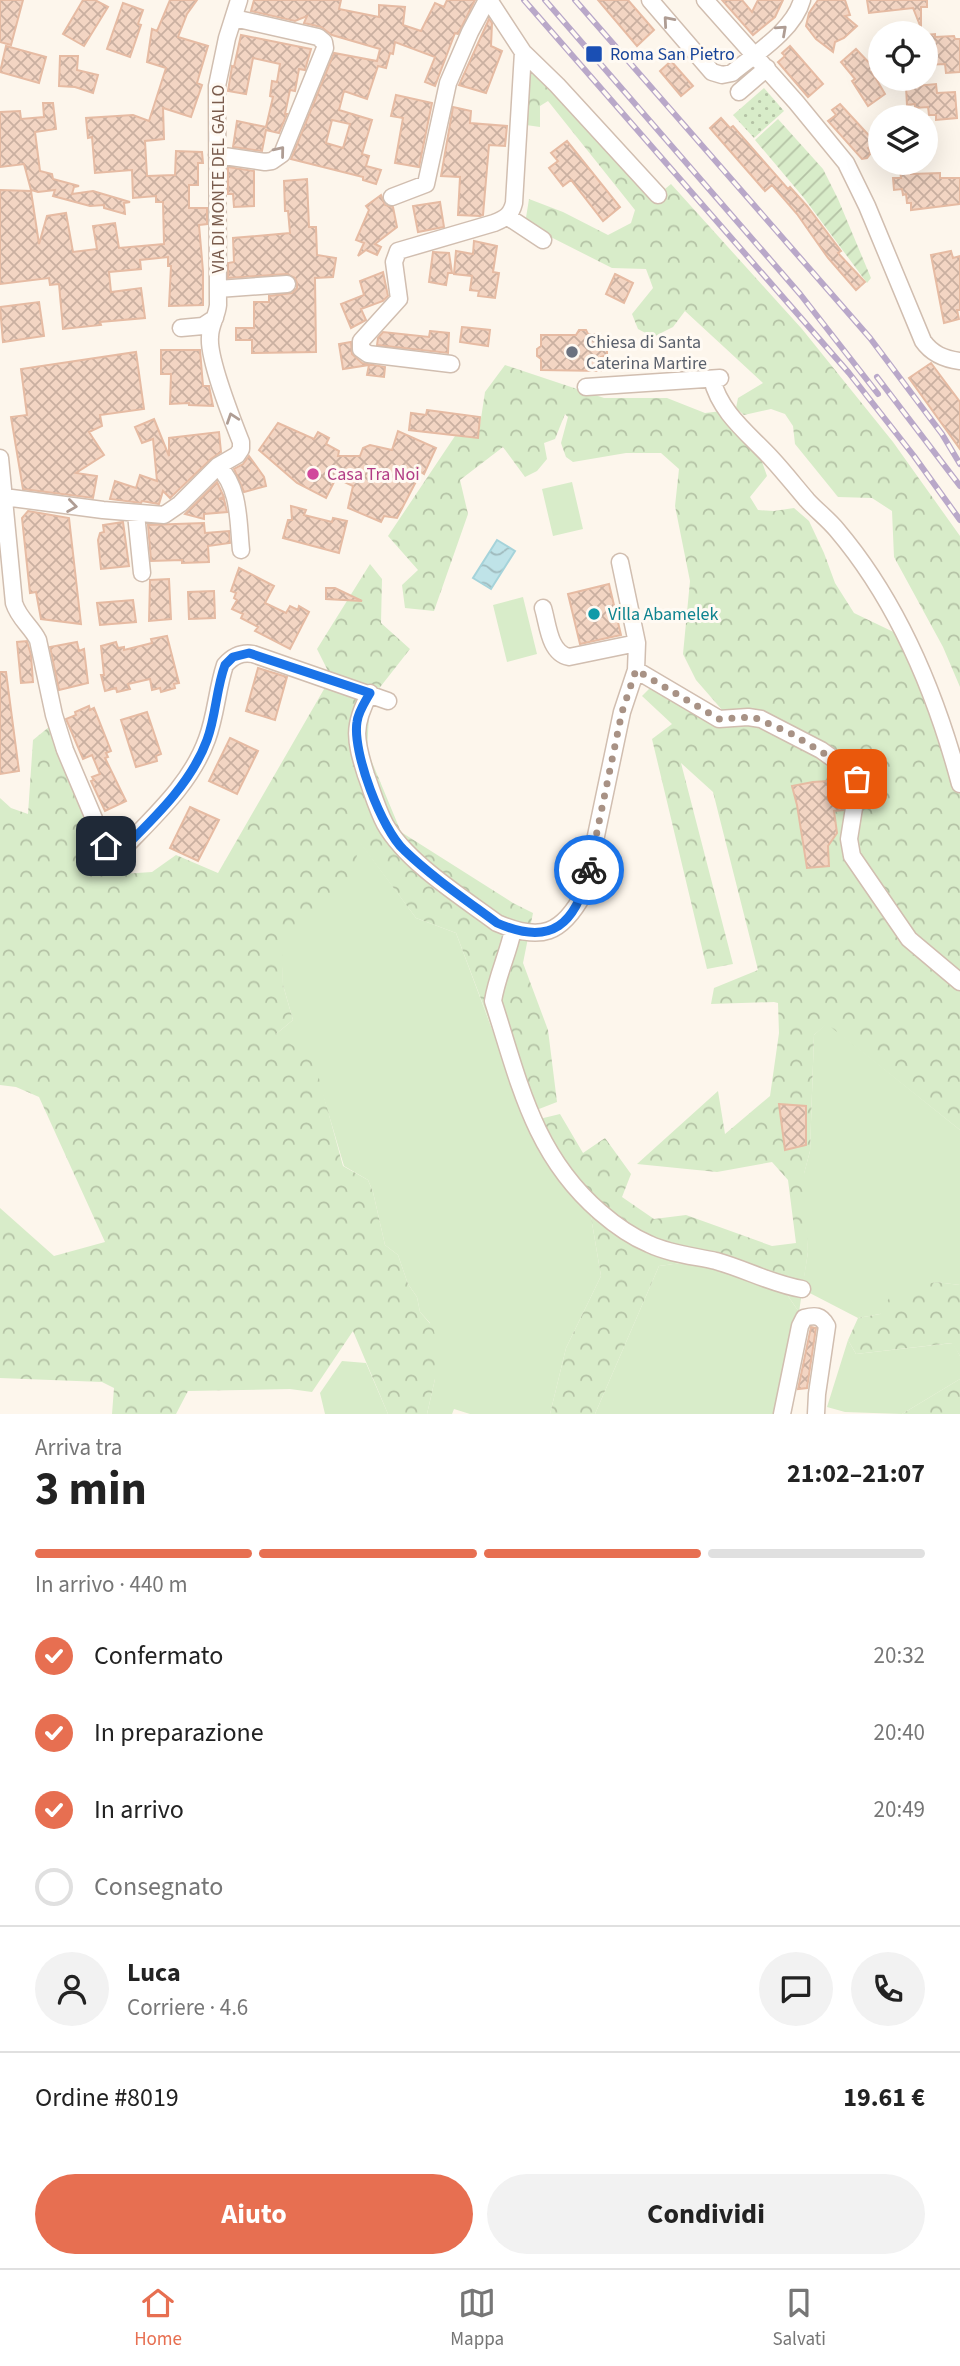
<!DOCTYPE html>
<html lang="it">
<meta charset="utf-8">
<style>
:root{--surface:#fff;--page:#f2f2f2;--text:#222;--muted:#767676;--line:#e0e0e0;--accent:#e76f51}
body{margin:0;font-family:"Source Sans 3",sans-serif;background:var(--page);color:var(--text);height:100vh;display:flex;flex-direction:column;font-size:26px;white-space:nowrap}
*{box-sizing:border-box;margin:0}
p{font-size:23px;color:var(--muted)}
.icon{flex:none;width:38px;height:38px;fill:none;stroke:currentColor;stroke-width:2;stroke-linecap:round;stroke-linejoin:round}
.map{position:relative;height:1414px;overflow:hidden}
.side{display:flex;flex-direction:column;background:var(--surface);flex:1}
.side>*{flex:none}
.buttons{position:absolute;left:868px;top:21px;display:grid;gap:14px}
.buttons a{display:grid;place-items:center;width:70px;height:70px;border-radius:50%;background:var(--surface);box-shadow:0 7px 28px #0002;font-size:35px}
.pin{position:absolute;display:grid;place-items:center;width:60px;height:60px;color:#fff;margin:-30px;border-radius:14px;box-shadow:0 4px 10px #0006}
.courier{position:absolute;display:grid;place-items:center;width:70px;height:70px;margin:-35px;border:5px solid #1a73e8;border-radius:50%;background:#fff;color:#222;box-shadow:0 2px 9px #0007}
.headline em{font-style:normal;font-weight:700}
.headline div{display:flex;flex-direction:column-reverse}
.headline{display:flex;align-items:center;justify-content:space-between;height:119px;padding:0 35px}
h1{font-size:46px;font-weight:700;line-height:52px}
.bar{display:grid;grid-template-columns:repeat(4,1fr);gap:10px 7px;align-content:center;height:84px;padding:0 35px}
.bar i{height:9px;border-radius:5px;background:var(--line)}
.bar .selected{background:var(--accent)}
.bar p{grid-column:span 4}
.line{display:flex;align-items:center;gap:18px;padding:0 35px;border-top:2px solid var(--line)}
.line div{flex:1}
.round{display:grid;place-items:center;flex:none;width:74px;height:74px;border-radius:37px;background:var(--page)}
ol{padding:0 35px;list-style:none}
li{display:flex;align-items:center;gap:21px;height:77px}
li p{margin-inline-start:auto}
li .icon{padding:7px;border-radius:50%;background:var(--accent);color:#fff;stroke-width:4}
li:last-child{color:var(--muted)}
li i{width:38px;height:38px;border:4px solid var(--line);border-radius:50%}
.primary-button{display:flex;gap:14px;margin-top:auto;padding:14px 35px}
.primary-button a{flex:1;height:80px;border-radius:42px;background:var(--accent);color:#fff;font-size:28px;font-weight:700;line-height:80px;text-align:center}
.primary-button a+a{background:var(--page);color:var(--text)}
.dock{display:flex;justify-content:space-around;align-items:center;height:98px;border-top:2px solid var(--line);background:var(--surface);font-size:19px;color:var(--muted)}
.dock a{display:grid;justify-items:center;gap:4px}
.dock .selected{color:var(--accent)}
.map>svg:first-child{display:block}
</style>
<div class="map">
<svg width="960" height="1414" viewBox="0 0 960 1414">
<defs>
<pattern id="forest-crowns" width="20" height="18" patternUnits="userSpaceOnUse" patternTransform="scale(1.75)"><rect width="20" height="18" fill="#d8ecc9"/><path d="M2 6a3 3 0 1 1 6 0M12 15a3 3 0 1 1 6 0" fill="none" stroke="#b4c2a5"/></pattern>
<pattern id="park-dots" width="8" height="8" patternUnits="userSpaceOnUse" patternTransform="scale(1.75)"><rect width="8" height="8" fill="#d8ecc9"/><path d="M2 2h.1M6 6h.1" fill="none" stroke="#b4c2a5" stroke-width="1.8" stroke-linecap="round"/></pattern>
<pattern id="garden-furrows" width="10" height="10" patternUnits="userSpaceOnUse" patternTransform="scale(1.75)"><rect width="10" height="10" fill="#d8ecc9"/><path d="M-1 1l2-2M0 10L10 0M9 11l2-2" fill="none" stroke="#b4c2a5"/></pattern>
<pattern id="water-waves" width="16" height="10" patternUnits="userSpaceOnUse" patternTransform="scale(1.75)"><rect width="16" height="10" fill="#bfe3e8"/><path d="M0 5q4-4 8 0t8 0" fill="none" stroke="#a0bbbe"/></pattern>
<pattern id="building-cross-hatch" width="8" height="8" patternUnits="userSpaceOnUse" patternTransform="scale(1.75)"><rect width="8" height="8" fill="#f3d5c3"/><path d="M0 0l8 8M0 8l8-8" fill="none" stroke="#cab0a1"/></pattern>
</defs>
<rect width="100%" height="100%" fill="#fdf6ec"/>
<path fill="#d8ecc9" d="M572 482 583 529 553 536 542 489Z
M523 597 537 654 507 662 493 605Z
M360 842 416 918 456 933 505 1064 590 1211 601 1276 566 1348 550 1414H470L454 1409 452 1414H427L435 1379 430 1323 420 1312 417 1297 408 1284 398 1255 385 1245 373 1192 368 1180 344 1166 323 1095 276 1034 293 1020 283 985 281 946Z
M827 1023 960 1130V1285L935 1282 880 1314 858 1318 802 1289 808 1252 802 1181 810 1151 814 1035Z
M721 1258 779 1283 799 1312 782 1414H595L659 1266Z
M848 1340 856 1354 953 1343 960 1356V1379L902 1414 845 1412 827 1407Z
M342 1361 366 1363 388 1414H325L320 1393Z"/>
<path fill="url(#forest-crowns)" d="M534 72 552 92 557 85 659 194 671 184 802 329 893 442 960 536V687L943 647 894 557 892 511 872 498 838 497 795 444 793 426 785 414 771 409 744 415 736 408 738 398 763 383 685 311 673 327 653 337 638 329 632 314 653 288 646 269 612 268 525 224 529 199 563 212 608 235 631 223 635 210 548 101 540 106V127L526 125 528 75Z
M505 365 604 398H667L705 413 722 411 760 456 767 476 750 497 758 510 774 511 794 508 809 521 824 553 835 583 854 613 906 638 960 784V1130L827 1024 814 1035 810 1151 804 1174 808 1252 799 1312 777 1280 721 1258 659 1266 595 1414H550L566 1348 601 1276 590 1211 551 1171 527 1122 560 1114 583 1153 605 1138 631 1174 622 1197 654 1219 686 1215 772 1246 796 1243 788 1180 772 1162 717 1172 637 1164 718 1091 725 1134 770 1096 779 1033 778 1003 774 1002 711 1004 714 988 758 970 713 792 681 763 733 964 707 969 652 739 672 724 642 696 660 678 730 719 696 680 683 654 690 581 675 506 679 469 661 453H626L573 462 566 457 561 443 568 417 565 414 555 439 544 443 547 459 537 471 525 477 503 447 460 480 468 514 434 611 405 608 402 585 418 570 388 536 455 436 478 438 485 392Z
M370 564 382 579 381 623 410 649 370 700 367 750 401 832 513 903 533 913 523 963 548 1030 557 1102 539 1109 521 1105 456 933 416 918 360 843 349 887 292 934 282 946 283 985 293 1020 276 1034 314 1060 343 1166 368 1180 373 1192 385 1245 398 1255 408 1284 417 1297 420 1312 433 1327 443 1366 435 1379 427 1414H388L353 1331 312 1392 290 1389 188 1391 176 1414H112L114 1388 102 1382 0 1378V1208L54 1256 105 1242 39 1097 16 1087 0 1085V798L11 808 28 814 33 740 49 727 103 850 122 874 152 872 176 855 218 873 331 677 317 649Z
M936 1282 960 1285V1356L952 1343 856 1354 848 1340 858 1318 880 1314 892 1293Z
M960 1379V1414H902Z"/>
<path fill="url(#park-dots)" d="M764 88 784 111 754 138 733 115Z"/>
<path fill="url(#garden-furrows)" d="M778 119 823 169 838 199 871 278 867 283 804 198 755 140Z"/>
<path fill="url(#water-waves)" stroke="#a5d3da" stroke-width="2" d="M497 540 515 551 491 589 473 578Z"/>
<path fill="url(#building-cross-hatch)" stroke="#e6bba3" stroke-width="2" fill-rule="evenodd" d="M0 0H23L11 45 0 42Z
M83 0H95L108 7 84 46 63 34Z
M170 0H197L187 14 178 37 208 46 197 83 202 85 191 117 163 108 164 139 145 141 147 176 175 175 176 151 202 152 203 163H198V185H189V208H207V224L199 225 203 271V305L169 306 171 266H168V257L140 260 141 269 109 272 111 292 141 288 145 318 100 322 101 325 63 329 59 284 50 285 49 278 0 284V190L31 191 39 244 47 216 66 213 73 252 97 249 93 226 115 223 119 248 164 244 163 202H156V196L133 198 132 170 95 173 92 137 88 138 86 118 133 115 149 121 166 68 147 62 152 29 157 31Z
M254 0H341L339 9 379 17V5L405 7 403 25 421 31 435 3 444 7 447 0H475L458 34 455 33 435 86 425 82 435 57 395 42 393 54 390 53 386 68 378 66 367 99 344 91 339 110 372 120 362 154 369 156 366 166 381 170 376 184 363 180V177L291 159 334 53 377 61 380 49 332 35 321 27 304 23 307 16 295 21 251 11ZM332 120 350 124 343 148 326 143Z
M598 0H628L654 30 637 46Z
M722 0H742L752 12 758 0H783L775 17 753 35Z
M818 0H845L850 15 845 16 857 26 844 38 835 42 833 52 816 39 806 26 809 13Z
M867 0H927V7H921V28L913 8 869 13Z
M123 3 143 10 138 24 141 25 130 57 107 49Z
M489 19 492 23 491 46 502 51 486 93 459 85Z
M935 34V37L954 36 955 39H960V72L946 73 945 64 926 65V35Z
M241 35 311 49 305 70 299 69 295 91 290 90 285 114H287L279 133 266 130 262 151 233 147 237 121 266 127 273 97 270 96 272 81 277 82 280 64 253 58 246 94 228 91 232 66 234 67Z
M6 46 46 57 39 83 0 72Z
M790 46 823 84 808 97 778 62 785 56 782 53Z
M856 49 875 69 872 72 885 94 868 106 852 81 855 79 841 62Z
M60 56H78L77 70 98 75 93 93 75 87 59 86Z
M671 61 693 86 681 96 660 71Z
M936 84 937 93 955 92 957 118 936 120V115H929L928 107 915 108V104L907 105 906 87Z
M396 95 432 103 419 167 395 163 403 118 391 116Z
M43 103H53L56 129 35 132 40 171 52 174 53 179 79 186 74 187 72 194 93 191 130 202 124 203 125 214 104 208V205L90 206 53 196 55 190 38 192 31 190 24 164 0 167V112L20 111 21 119 44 117Z
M840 104 875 142 868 148 871 153 867 158 862 159 828 121 836 115 832 110Z
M453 107 471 111 470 123 507 126 505 146 489 145 483 215 480 216 458 215 460 177 441 176Z
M721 118 730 128 733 126 788 189 790 187 807 206 841 251 838 253 865 282 856 290 828 258 797 214 772 185 765 191 710 128Z
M567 141 620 207 603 221 571 180 563 186 549 168 558 161 551 153Z
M228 167 254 171V206L234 207 233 194H228Z
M911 169V174L940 173V178H960V204L911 210V203H907L906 194 903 195 902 189 894 190 893 178H901L900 170Z
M307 179 309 227H316L317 255 336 258 333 277 315 278 316 352 252 353V340H236V328H254V302H269V296L292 293 297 288V283L295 278 287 274 228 278V263L234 262 233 238 290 233 288 211H285L284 181Z
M381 195 385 205 393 207 397 227 375 244 381 247 377 255 366 250 358 256 364 243 356 240 369 210 366 206Z
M440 202 444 227 418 232 413 206Z
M474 241 497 246 493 272 499 273 495 298 478 296 479 291 470 290 472 276 454 274 456 251 473 254Z
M951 251 953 258 960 256V310H957L959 319 944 323 931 255Z
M433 252 449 253 452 273H448L446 285 429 282Z
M383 272 388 296 383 301 361 309 366 320 351 328 341 304 364 295 360 281Z
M615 274 633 283 624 303 606 294Z
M39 302 44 336 3 342 0 307Z
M462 327 490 330 488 346 460 342Z
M579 330H586L588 334H601V345L607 349V355L601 357V371L541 370V359L537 356V349L541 346V335H576Z
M430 331 449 333 448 353 377 345 378 338 383 332 429 337Z
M351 342 352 354 362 363 385 367 384 377 367 375 369 365 343 369 339 344Z
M161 350H200L203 386H209L213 406 189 405V403L170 404 171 374H161Z
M136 352 144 409 100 415 102 426 89 432 104 455 76 473 97 476 93 498 23 489 11 417 27 415 21 369Z
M931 363 960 402V449L909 378Z
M427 410 480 417 478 438 409 430 411 413 426 415Z
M154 419 169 456V438L219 432 221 452 211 459 170 498 163 491 159 504 142 501 141 503 110 499 115 481 136 488 140 475 157 481 153 439 142 443 135 427Z
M278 423 314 439 318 432 329 438 326 444 339 451 338 456H360L363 448 370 445 392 450 398 431 436 448 424 474 421 472 397 518 384 516 381 522 348 508 353 486 336 478 326 498 297 483 259 450Z
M249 456 264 477 266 486 244 492 234 469 243 464Z
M217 482 224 497 219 499H224L227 512 204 514V519L185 514Z
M291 506 306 510 304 515 332 522 333 518 347 521 339 553 283 538 288 520H292Z
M28 511 69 518 81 624 41 619 36 592 30 593 22 518Z
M123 522 129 566 101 569 98 540 100 533 104 532 103 525Z
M204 523 205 533 229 531 230 543 208 546 209 562 182 563V560L151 561 148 525Z
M239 568 274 586 265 603 286 613 290 606 298 610 299 606 309 612 290 649 255 631 258 627 241 618 243 614 232 609 237 600 234 598 236 593 231 591Z
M169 579 171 619 149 621 150 580Z
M609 584 621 635 580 644 568 594Z
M326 588H335L362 601 326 599Z
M214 591 215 618 189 619 188 592Z
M133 600 136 622 100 625 97 603Z
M167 636 179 683 174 684 175 688 161 692 160 688 152 690 150 679 128 684 130 689 117 692 116 688 105 691 101 675H104L101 646 116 642 118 648 124 647V650L152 643 151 639Z
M27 641 31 655 33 682 21 683 17 642Z
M77 642 79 651 84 649 88 683 59 690 50 647Z
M258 668 287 677 275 720 246 711Z
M0 672H6L19 771 0 774Z
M89 706 90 710 94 708 111 751 106 753 108 757 105 758 126 801 105 811 91 781 94 780 92 777 100 774 92 755 83 759 66 719 76 715 75 712Z
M147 712 161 754 156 756 157 761 136 767 121 720Z
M230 738 258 751 237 794 209 781Z
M843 780 845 797 843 810 834 811 837 833 828 846 829 866 807 868 797 805 792 786 813 782Z
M190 807 219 820 198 861 170 848Z
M779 1104 806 1106V1145L785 1150Z
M811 1327 816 1328 807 1388 798 1389Z"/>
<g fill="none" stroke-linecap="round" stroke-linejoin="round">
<defs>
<path id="minor" d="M489 0 523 52 557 85 658 195
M650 0 712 72 722 75 732 73C755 54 794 30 802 0
M705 0 796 102 846 163 867 206 923 341C932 354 944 359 960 361
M739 92 767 68
M217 155 265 162 272 161 282 154 325 48 324 42 318 37 234 18
M392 197 426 184 448 83 470 32 487 0
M508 217 543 240
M218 289 287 284
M181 328 203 326 215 318
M451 364 368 354 361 349V341L399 299 394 262 398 251 494 223C506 218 511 215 514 203L523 52
M712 379C720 413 749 434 772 459 784 472 795 486 807 500 816 510 828 519 837 530 898 602 936 694 960 784
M586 387 720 378
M0 458 14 603C19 619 31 626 38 640L54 715 65 750 106 847 114 852 121 851C153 817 191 784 207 739 216 715 217 689 225 665 233 656 241 652 253 654L388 701
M218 466C240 488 238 521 241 550
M4 497 103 510 164 515 180 504 218 466 237 455 241 449V442C232 419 208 359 210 337 210 325 217 316 218 305L217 86 227 38 239 0
M136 514 142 573
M543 608C548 624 549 653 569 657L637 643
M636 670 719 719 748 717 761 719 821 750 852 772 858 783 849 839 852 856 909 939 960 982
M370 693C352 726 355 740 366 775 372 791 377 809 385 824 406 862 462 897 497 923 541 942 562 934 584 893L622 712 636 670 637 643 620 562
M513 930C508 954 497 976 493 1001 519 1081 533 1154 600 1212 615 1225 630 1236 649 1244 670 1254 694 1256 716 1261 745 1269 772 1284 802 1289
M782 1414 800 1326 804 1318C815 1315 821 1315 827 1326L817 1394 816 1414"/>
</defs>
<use href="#minor" stroke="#d1beb0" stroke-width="19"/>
<use href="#minor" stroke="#fff" stroke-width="16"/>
<defs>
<path id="rail" d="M524 0 849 373 914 456 960 520
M545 0 800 294 878 394
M575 0 870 338 942 434 960 464
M877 377 960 486"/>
</defs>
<use href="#rail" stroke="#b9a8c9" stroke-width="6"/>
<use href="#rail" stroke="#fffaf3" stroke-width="3.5" stroke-dasharray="10" stroke-linecap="butt"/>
</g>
<defs><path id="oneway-chevron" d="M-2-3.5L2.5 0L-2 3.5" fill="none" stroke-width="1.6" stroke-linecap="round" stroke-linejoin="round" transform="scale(1.75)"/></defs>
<g stroke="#af9d94">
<use href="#oneway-chevron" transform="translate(668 21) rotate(-131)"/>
<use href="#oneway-chevron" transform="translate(782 30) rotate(-42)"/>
<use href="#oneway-chevron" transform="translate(280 151) rotate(-51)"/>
<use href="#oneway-chevron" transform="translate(232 418) rotate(-109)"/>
<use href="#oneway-chevron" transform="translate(72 506) rotate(8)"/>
</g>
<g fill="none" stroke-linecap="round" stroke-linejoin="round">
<path stroke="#a89285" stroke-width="7" stroke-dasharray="0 12.6" d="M589 870 622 712 636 670 719 719 753 717 790 733 845 766 857 779"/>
<path stroke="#1a73e8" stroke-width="9" d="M106 846 112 852H120C153 819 191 784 207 740 216 716 216 689 225 665L233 657 249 653 370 693C365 702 358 712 357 722 352 752 382 830 404 850 432 877 466 900 497 923 552 947 576 924 589 870"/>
</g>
<rect fill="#1a4fb4" stroke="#fffaf3" stroke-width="2.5" x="585" y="45" width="18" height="18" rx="3.5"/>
<circle fill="#6b7280" stroke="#fffaf3" stroke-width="2.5" cx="572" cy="352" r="7"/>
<circle fill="#d1479c" stroke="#fffaf3" stroke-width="2.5" cx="313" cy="474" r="7"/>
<circle fill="#0f9aa8" stroke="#fffaf3" stroke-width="2.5" cx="594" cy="614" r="7"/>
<g text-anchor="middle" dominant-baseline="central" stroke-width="6" stroke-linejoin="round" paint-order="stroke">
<g font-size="18" fill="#164399" stroke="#fffaf3" text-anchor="start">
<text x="610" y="54">Roma San Pietro</text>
</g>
<g font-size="18" fill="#7a5c4d" stroke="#fffaf3">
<text transform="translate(218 179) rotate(-90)">VIA DI MONTE DEL GALLO</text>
</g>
<g font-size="18" fill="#5b616d" stroke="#fffaf3" text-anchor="start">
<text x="586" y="342">Chiesa di Santa<tspan x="586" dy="21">Caterina Martire</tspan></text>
</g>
<g font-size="18" fill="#b23c85" stroke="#fffaf3" text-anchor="start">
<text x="327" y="474">Casa Tra Noi</text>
</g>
<g font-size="18" fill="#0d838f" stroke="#fffaf3" text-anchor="start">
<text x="608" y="614">Villa Abamelek</text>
</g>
</g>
</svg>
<div class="buttons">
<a><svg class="icon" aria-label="locate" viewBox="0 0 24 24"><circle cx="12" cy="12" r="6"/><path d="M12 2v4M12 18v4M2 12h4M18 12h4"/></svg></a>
<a><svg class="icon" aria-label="layers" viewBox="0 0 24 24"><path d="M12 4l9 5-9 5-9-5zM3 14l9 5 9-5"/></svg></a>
</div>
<div class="pin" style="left:857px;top:779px;background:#ea580c"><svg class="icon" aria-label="bag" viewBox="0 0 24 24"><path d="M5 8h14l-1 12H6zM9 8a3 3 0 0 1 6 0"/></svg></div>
<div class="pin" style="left:106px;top:846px;background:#1f2937"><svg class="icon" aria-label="home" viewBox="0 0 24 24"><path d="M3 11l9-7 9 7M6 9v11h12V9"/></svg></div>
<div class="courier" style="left:589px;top:870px"><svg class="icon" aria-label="bike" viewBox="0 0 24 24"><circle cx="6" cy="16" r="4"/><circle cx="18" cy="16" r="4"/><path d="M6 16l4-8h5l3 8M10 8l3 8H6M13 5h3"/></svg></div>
</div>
<section class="side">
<div class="headline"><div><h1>3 min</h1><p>Arriva tra</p></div><em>21:02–21:07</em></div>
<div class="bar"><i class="selected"></i><i class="selected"></i><i class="selected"></i><i></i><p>In arrivo · 440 m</p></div>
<ol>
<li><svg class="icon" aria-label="check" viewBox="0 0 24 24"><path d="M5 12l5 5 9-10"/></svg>Confermato<p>20:32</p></li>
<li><svg class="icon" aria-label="check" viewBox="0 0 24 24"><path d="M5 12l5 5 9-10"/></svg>In preparazione<p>20:40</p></li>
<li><svg class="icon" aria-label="check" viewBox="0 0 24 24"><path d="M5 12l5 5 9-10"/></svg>In arrivo<p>20:49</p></li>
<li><i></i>Consegnato</li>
</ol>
<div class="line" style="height:126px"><a class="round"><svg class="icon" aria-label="person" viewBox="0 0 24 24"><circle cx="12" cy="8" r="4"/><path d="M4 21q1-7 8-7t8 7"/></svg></a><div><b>Luca</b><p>Corriere · 4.6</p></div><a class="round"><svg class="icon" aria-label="chat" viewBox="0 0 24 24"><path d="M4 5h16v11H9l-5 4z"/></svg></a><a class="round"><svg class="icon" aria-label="phone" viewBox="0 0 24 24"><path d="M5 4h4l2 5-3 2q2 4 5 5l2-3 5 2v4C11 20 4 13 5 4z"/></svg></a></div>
<div class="line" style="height:91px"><div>Ordine #8019</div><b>19.61 €</b></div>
<div class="primary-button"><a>Aiuto</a><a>Condividi</a></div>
</section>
<nav class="dock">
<a class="selected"><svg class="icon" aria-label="home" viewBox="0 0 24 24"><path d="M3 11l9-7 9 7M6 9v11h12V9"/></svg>Home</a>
<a><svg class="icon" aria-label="map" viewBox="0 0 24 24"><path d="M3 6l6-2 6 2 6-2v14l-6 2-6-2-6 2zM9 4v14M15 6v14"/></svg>Mappa</a>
<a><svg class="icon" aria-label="saved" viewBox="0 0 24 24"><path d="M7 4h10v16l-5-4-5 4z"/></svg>Salvati</a>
</nav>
